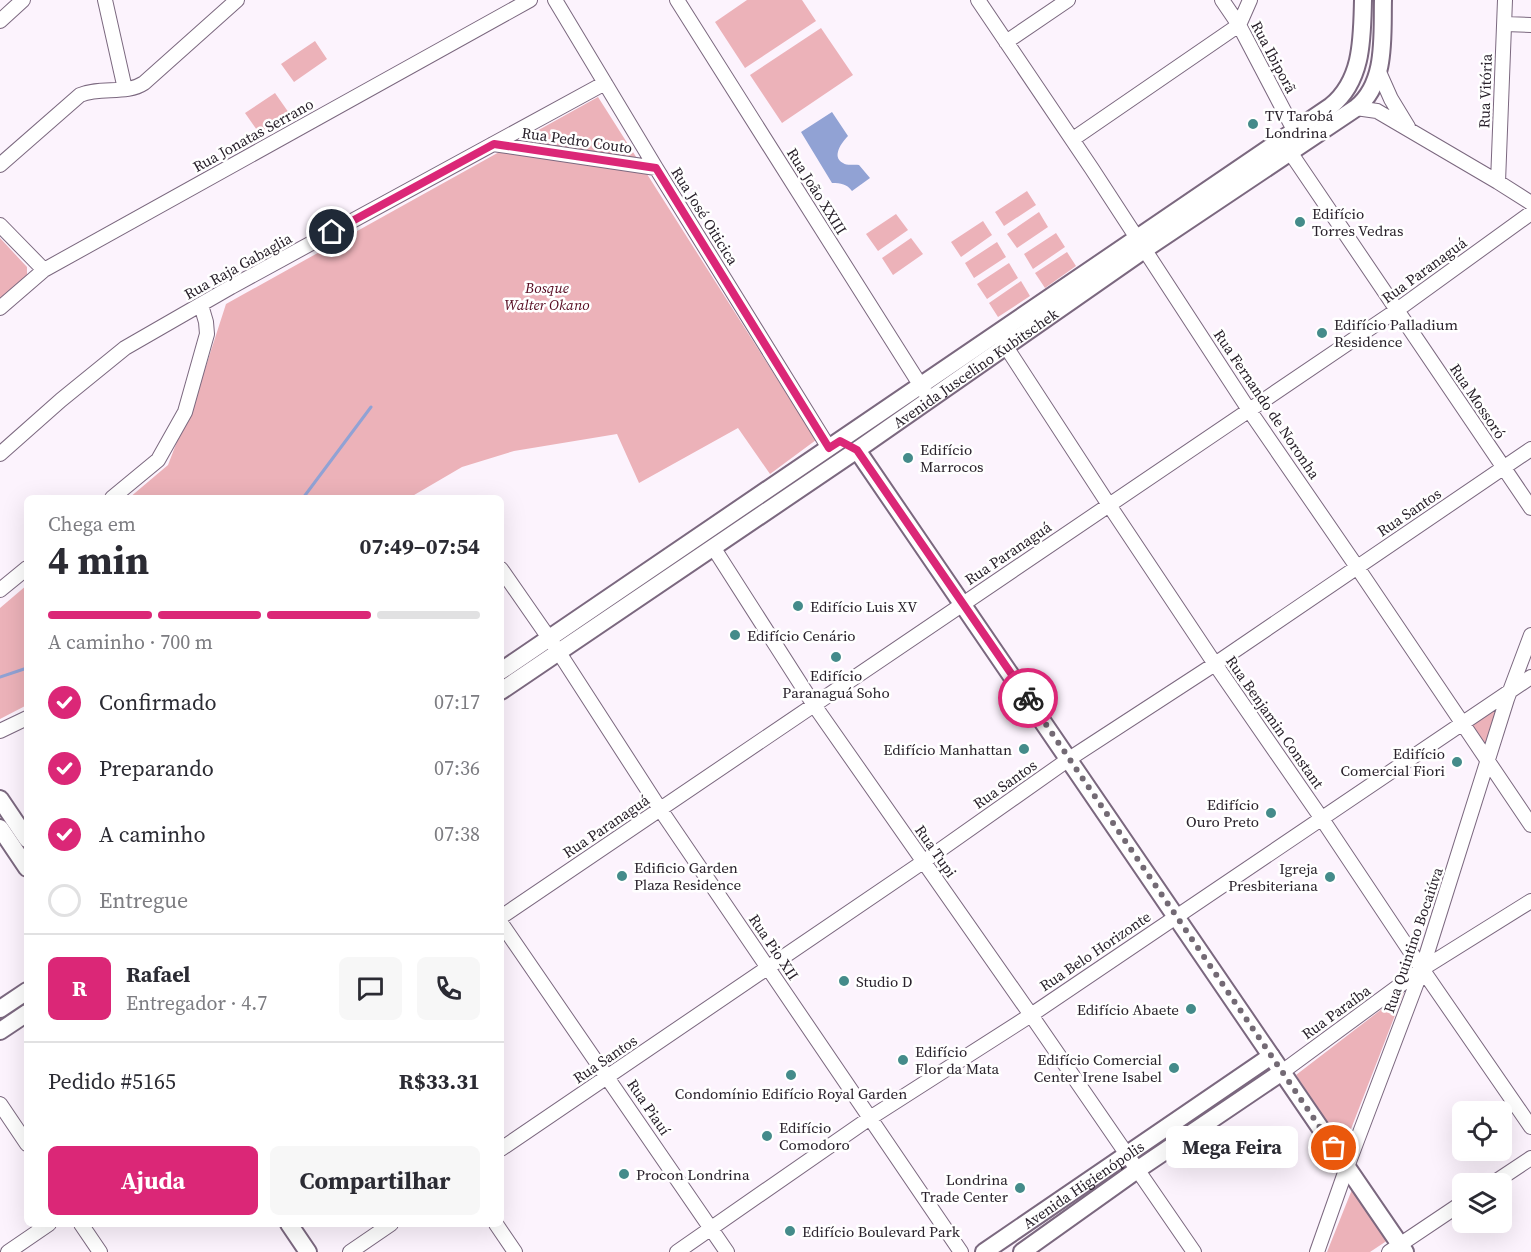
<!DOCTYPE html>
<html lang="pt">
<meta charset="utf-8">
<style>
:root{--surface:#fff;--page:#f7f7f7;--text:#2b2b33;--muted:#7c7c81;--line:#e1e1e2;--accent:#db2777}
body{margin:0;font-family:"Source Serif 4",serif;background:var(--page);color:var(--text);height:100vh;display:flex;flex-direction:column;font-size:22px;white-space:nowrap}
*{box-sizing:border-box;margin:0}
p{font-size:20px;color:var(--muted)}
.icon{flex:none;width:33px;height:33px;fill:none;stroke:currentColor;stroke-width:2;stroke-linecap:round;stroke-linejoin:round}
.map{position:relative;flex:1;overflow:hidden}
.sheet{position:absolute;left:24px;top:495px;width:480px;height:732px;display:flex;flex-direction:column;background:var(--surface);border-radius:9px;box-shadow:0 6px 24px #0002}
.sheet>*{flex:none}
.fabs{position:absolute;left:1452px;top:1101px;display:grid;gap:12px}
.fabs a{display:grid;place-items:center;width:60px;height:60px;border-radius:9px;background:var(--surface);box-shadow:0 6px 24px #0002;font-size:30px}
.pin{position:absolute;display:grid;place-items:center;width:51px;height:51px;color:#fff;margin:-26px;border:3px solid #fff;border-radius:50%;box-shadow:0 2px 6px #0007}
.courier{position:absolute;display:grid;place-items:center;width:60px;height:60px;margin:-30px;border:4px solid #db2777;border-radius:50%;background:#fff;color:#222;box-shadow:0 2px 8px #0007}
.bubble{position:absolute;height:42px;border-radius:9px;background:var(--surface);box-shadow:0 6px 24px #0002;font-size:20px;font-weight:700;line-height:42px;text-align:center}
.summary em{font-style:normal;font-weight:700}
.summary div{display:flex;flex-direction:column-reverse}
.summary{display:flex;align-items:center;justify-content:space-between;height:102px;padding:0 24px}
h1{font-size:39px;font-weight:700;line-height:45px}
.bar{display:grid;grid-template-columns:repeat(4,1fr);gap:9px 6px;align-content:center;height:72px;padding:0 24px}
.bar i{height:8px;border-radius:4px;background:var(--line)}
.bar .current{background:var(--accent)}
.bar p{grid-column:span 4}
.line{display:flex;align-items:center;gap:15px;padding:0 24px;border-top:2px solid var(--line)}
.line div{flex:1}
.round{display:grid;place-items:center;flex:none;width:63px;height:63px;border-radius:9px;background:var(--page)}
ol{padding:0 24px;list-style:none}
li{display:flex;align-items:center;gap:18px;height:66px}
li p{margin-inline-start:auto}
li .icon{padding:6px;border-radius:50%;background:var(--accent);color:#fff;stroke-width:4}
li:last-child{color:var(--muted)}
li i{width:33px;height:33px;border:3px solid var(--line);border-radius:50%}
.action{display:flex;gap:12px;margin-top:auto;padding:12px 24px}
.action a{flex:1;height:69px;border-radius:9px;background:var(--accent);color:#fff;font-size:24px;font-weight:700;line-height:69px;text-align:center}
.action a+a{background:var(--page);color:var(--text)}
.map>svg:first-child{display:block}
</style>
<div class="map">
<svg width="1531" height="1252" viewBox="0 0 1531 1252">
<rect width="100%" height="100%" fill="#fcf3fd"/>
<path fill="#ecb2b9" d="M747 0H802L816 21 745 68 715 22Z
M821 28 853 75 782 123 750 75Z
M315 41 327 59 294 82 281 64Z
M275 93 289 113 259 133 245 113Z
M598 97 816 440 770 474 738 428 639 483 617 434 514 451 462 467 409 498H129L168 465 206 366 226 304Z
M1027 191 1036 205 1004 226 995 212Z
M1039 212 1048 227 1017 248 1007 234Z
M896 214 908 230 878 251 866 234Z
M983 221 992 235 961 257 951 242Z
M1056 233 1065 247 1033 269 1024 254Z
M0 238 27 267V276L0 305Z
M911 238 923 254 893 275 882 258Z
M997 242 1006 257 974 278 965 263Z
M1067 252 1076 266 1045 288 1035 273Z
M1009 263 1018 278 987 299 977 284Z
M1021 281 1030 296 998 317 989 303Z
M27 585V705L0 719V608Z
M1505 700 1484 753 1468 725Z
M1404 992 1344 1147 1296 1075Z
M1353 1187 1388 1240 1370 1252H1327Z"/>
<path fill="#91a2d4" d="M832 112 848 136C842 142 831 157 843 163 847 166 854 164 859 165L870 178 852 191C847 184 841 183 832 183L801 132Z"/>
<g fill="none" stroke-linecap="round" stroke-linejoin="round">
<path stroke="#91a2d4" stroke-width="3" d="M303 498 371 407
M0 677 27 668"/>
<defs>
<path id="minor" d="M105 0 125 89
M555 0 656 168 829 448
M677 0 926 394
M978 0 1092 169 1249 410 1357 567 1531 825
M1222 0 1239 25 1294 130 1290 152 1531 508
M0 21 23 0
M1505 24 1531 25
M1239 25 1250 0
M1006 42 1068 0
M1379 72 1391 99 1408 127
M1356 108 1377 111 1498 182 1531 203
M1073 139 1239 25
M493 144 656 168
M0 165 80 95C101 86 126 95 144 83L237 0
M1498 182 1505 0
M0 225 44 270
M0 308 44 270 530 0
M1001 339 1109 505 1215 664 1322 819 1422 969 1531 1127
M0 454 61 400 125 348 231 287 605 83
M112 498 158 460 185 412 207 334 206 322 201 305
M713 547 814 705 1031 1015 1194 1252
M501 569 558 651 660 809 961 1252
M0 590 27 568
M0 731 27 718
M501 917 1397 310 1531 213
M501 923 727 1252
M1282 1072 1422 969 1531 901
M0 1104 27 1144
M501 1149 923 862 1069 759 1215 664 1531 449
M1492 1184 1531 1158
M81 1224 100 1252
M496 1224 515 1252
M8 1252 49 1224
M350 1252 391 1224
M677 1252 870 1118 1031 1015 1531 677
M1317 1252 1347 1167 1422 969 1507 699 1531 635
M1389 1252 1462 1203"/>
<g id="major">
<path d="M857 450 1405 1252"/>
<path d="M501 671 1331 106C1363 80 1362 38 1363 0"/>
<path id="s1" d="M501 691 857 450 1144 250 1356 108C1387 83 1382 36 1383 0"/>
<path d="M0 799 27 839"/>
<path d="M0 828 27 868"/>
<path d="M0 1009 27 991"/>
<path d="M0 1031 27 1013"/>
<path d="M289 1224 308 1252"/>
<path id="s2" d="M984 1252 1271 1056"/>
<path d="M1022 1252 1137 1170 1282 1072"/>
</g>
</defs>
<use href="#minor" stroke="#7b687f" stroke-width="16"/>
<use href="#major" stroke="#7b687f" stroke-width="20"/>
<use href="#minor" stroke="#fff" stroke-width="14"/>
<use href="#major" stroke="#fff" stroke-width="16"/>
</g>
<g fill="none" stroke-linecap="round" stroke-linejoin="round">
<path stroke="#736a74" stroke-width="6" stroke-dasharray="0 10.8" d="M1028 698 1334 1148"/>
<path stroke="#db2777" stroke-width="8" d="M332 232 494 144 656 168 829 448 840 441 857 450 1028 698"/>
</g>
<g fill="#448b8a" stroke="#fff" stroke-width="2">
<circle cx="1253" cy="124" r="6"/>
<circle cx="1300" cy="222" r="6"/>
<circle cx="1322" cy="333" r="6"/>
<circle cx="908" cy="458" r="6"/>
<circle cx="798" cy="606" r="6"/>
<circle cx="735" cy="635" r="6"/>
<circle cx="836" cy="657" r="6"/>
<circle cx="1024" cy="749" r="6"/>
<circle cx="1457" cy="762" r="6"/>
<circle cx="1271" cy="813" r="6"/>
<circle cx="622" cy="876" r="6"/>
<circle cx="1330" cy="877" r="6"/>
<circle cx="844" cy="981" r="6"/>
<circle cx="1191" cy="1009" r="6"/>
<circle cx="903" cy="1060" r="6"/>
<circle cx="1174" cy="1068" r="6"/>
<circle cx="791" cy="1075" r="6"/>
<circle cx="767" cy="1136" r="6"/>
<circle cx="624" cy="1174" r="6"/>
<circle cx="1020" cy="1188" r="6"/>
<circle cx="790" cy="1231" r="6"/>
</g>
<g text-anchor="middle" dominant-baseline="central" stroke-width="5" stroke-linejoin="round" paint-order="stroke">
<g font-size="15" fill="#29212b" stroke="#fff">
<text transform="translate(1274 57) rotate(62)">Rua Ibiporã</text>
<text transform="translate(1485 91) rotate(-88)">Rua Vitória</text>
<text transform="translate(253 135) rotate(-29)">Rua Jonatas Serrano</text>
<text transform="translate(577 140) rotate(8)">Rua Pedro Couto</text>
<text transform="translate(817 191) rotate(58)">Rua João XXIII</text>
<text transform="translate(705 216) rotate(58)">Rua José Oiticica</text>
<text transform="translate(238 266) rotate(-29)">Rua Raja Gabaglia</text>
<text transform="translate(1424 270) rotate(-36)">Rua Paranaguá</text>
<text stroke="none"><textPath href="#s1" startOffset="574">Avenida Juscelino Kubitschek</textPath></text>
<text transform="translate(1478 401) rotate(56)">Rua Mossoró</text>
<text transform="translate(1267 404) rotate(56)">Rua Fernando de Noronha</text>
<text transform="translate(1409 512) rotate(-34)">Rua Santos</text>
<text transform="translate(1008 553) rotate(-34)">Rua Paranaguá</text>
<text transform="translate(1275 722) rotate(55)">Rua Benjamin Constant</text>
<text transform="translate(1005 784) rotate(-35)">Rua Santos</text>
<text transform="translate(606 826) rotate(-34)">Rua Paranaguá</text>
<text transform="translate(936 851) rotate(55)">Rua Tupi</text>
<text transform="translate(1413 940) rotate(-71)">Rua Quintino Bocaiúva</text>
<text transform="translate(774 947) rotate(56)">Rua Pio XII</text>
<text transform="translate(1095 951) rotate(-34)">Rua Belo Horizonte</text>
<text transform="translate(1336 1012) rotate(-36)">Rua Paraíba</text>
<text transform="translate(605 1059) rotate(-34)">Rua Santos</text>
<text transform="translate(649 1107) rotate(56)">Rua Piauí</text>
<text stroke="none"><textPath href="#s2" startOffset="120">Avenida Higienópolis</textPath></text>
</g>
<g font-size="15" fill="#29212b" stroke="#fff" text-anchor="start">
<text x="1265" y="115">TV Tarobá<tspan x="1265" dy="17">Londrina</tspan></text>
<text x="1312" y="213">Edifício<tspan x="1312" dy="17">Torres Vedras</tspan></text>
<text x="1334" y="324">Edifício Palladium<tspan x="1334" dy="17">Residence</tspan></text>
<text x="920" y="449">Edifício<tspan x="920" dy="17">Marrocos</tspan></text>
<text x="810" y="606">Edifício Luis XV</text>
<text x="747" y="635">Edifício Cenário</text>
<text x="836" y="675" text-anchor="middle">Edifício<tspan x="836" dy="17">Paranaguá Soho</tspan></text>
<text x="1012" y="749" text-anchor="end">Edifício Manhattan</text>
<text x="1445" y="753" text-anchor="end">Edifício<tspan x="1445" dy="17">Comercial Fiori</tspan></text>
<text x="1259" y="804" text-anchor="end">Edifício<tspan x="1259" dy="17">Ouro Preto</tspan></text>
<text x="634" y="867">Edificio Garden<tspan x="634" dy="17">Plaza Residence</tspan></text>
<text x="1318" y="868" text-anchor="end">Igreja<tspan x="1318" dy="17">Presbiteriana</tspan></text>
<text x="856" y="981">Studio D</text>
<text x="1179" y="1009" text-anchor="end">Edifício Abaete</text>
<text x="915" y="1051">Edifício<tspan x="915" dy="17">Flor da Mata</tspan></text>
<text x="1162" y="1059" text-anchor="end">Edifício Comercial<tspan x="1162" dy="17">Center Irene Isabel</tspan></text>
<text x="791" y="1093" text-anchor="middle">Condomínio Edifício Royal Garden</text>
<text x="779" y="1127">Edifício<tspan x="779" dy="17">Comodoro</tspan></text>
<text x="636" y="1174">Procon Londrina</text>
<text x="1008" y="1179" text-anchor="end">Londrina<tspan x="1008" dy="17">Trade Center</tspan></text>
<text x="802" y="1231">Edifício Boulevard Park</text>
</g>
<g font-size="15" font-style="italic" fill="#55091f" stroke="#fff">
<text x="547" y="287">Bosque<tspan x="547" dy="17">Walter Okano</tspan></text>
</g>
</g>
</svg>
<div class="fabs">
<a><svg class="icon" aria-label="locate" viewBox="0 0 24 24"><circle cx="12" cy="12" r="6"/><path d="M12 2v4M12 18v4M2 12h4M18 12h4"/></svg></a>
<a><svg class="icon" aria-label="layers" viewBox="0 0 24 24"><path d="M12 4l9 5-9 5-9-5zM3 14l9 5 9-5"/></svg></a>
</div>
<div class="pin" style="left:1334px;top:1148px;background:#ea580c"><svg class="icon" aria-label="bag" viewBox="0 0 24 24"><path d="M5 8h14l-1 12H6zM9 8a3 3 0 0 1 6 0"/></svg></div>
<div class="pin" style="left:332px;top:232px;background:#1f2937"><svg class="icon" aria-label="home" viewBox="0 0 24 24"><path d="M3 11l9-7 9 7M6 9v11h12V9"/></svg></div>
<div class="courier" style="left:1028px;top:698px"><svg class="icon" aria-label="bike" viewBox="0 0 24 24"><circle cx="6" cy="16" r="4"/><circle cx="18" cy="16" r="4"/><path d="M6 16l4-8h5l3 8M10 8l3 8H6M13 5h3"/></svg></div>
<div class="bubble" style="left:1166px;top:1126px;width:132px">Mega Feira</div>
<section class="sheet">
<div class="summary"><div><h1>4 min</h1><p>Chega em</p></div><em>07:49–07:54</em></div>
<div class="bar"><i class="current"></i><i class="current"></i><i class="current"></i><i></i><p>A caminho · 700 m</p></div>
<ol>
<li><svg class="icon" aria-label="check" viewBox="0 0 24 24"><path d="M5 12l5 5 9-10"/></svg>Confirmado<p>07:17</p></li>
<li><svg class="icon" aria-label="check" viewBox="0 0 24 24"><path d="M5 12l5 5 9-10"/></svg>Preparando<p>07:36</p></li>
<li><svg class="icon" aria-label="check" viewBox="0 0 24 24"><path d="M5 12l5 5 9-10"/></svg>A caminho<p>07:38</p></li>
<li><i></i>Entregue</li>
</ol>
<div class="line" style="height:108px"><b class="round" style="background:var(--accent);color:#fff">R</b><div><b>Rafael</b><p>Entregador · 4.7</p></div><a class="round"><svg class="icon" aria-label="chat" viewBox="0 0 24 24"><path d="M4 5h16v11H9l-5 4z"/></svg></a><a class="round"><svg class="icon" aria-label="phone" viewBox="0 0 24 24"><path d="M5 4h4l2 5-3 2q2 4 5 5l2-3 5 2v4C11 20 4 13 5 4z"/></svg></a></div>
<div class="line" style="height:78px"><div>Pedido #5165</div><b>R$33.31</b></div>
<div class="action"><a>Ajuda</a><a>Compartilhar</a></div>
</section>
</div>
